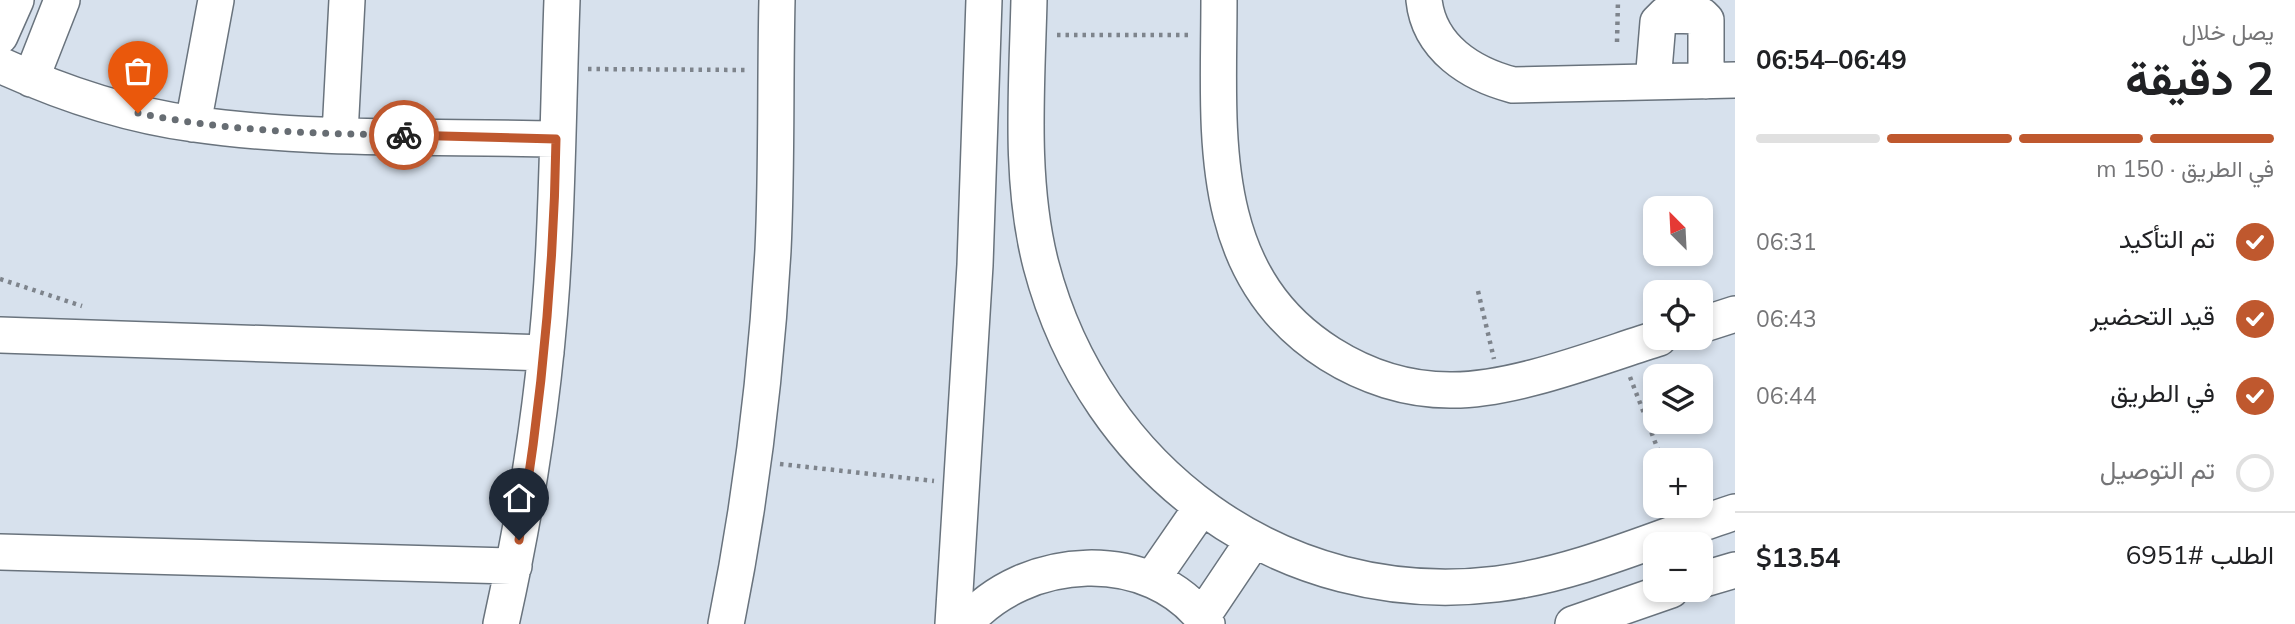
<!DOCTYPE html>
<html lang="ar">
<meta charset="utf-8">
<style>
:root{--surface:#fff;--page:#f2f2f2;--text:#202124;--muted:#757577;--line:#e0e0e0;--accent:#bf582e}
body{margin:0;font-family:Mulish,Vazirmatn,sans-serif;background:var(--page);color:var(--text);direction:rtl;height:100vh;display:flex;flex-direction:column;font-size:26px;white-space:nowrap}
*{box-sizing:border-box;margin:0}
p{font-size:23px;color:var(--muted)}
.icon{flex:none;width:38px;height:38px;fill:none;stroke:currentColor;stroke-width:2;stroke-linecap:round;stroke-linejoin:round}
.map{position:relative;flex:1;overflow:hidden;direction:ltr}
.side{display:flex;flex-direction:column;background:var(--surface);width:560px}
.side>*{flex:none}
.needle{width:46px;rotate:336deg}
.controls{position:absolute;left:1643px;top:196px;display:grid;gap:14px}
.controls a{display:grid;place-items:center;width:70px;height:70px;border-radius:14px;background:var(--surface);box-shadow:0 4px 10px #0003;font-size:35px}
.pin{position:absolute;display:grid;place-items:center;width:60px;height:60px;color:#fff;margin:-72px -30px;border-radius:50% 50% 50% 0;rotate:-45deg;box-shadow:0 0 7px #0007}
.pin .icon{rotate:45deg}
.courier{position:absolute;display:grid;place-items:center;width:70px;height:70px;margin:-35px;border:5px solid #bf582e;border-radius:50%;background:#fff;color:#222;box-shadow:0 2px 9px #0007}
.summary em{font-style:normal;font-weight:700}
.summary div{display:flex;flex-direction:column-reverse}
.summary{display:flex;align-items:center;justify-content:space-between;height:119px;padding:0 21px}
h1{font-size:46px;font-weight:700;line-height:52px}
.bar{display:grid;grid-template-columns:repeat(4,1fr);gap:10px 7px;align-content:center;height:84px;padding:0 21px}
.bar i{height:9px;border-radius:5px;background:var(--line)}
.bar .current{background:var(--accent)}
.bar p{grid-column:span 4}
.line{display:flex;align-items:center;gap:18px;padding:0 21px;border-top:2px solid var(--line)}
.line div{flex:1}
ol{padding:0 21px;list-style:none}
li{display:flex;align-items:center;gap:21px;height:77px}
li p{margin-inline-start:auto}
li .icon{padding:7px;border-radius:50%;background:var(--accent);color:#fff;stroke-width:4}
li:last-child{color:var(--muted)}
li i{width:38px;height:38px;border:4px solid var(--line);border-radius:50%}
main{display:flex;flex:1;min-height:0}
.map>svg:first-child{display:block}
</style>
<main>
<section class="side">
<div class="summary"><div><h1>2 دقيقة</h1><p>يصل خلال</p></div><em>06:49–06:54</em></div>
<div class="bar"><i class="current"></i><i class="current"></i><i class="current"></i><i></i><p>في الطريق · 150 m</p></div>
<ol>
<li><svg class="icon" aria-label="check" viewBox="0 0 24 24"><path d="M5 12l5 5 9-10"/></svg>تم التأكيد<p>06:31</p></li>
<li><svg class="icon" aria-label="check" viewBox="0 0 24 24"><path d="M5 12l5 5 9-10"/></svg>قيد التحضير<p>06:43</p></li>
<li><svg class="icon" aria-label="check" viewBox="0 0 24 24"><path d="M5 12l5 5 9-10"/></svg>في الطريق<p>06:44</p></li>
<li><i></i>تم التوصيل</li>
</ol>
<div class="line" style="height:91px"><div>الطلب #6951</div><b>$13.54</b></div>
</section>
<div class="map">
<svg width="1735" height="624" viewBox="0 0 1735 624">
<rect width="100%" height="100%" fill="#d7e1ed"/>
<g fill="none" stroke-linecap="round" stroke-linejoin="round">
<defs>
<path id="minor" d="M1029 0C1027 86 1019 180 1041 265 1095 471 1282 610 1497 584 1578 574 1658 537 1735 512
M1219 0C1219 130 1203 274 1330 354 1365 376 1407 390 1450 390 1513 391 1598 357 1659 338
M1424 0C1429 48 1471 74 1513 85L1735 80
M0 36 16 0
M0 65C61 93 127 115 194 124 313 141 437 136 557 139
M31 79 62 0
M1653 82 1658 22 1665 15 1702 16 1706 20V81
M193 124 216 0
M340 134 347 0
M1701 325 1735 314
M0 335 546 353
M0 552 514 566
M1152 579 1201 508
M1701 580 1735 570
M1202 617 1253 541
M501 624C529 499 548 372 554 245 558 163 559 82 562 0
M726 624C751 500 766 376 773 250 777 167 775 83 777 0
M953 624 975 265 984 0
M965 624C1024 554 1151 545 1207 624
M1573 624 1671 590"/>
</defs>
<use href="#minor" stroke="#69737d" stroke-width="38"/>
<path stroke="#7e848c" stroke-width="4.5" stroke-dasharray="3.5 5" stroke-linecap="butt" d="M1057 35H1192
M1617 42 1618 0
M588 69 747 70
M0 279 82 306
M1478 291 1494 359
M1630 377 1662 460
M780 464 934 481"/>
<use href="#minor" stroke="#fff" stroke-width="35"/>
</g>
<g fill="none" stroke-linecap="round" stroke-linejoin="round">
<path stroke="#676d73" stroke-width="7" stroke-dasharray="0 12.6" d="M138 113C226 131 314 134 404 135"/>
<path stroke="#bf582e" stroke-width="9" d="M404 135 556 139C554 274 541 406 519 540"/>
</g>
</svg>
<div class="controls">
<a><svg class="needle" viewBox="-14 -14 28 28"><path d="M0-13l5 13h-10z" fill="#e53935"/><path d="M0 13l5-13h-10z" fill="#757577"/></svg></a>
<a><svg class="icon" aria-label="locate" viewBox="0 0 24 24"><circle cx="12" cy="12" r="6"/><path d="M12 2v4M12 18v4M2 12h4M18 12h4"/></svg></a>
<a><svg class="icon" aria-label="layers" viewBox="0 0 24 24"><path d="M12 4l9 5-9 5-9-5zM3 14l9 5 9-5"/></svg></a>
<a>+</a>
<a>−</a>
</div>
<div class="pin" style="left:138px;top:113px;background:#ea580c"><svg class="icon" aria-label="bag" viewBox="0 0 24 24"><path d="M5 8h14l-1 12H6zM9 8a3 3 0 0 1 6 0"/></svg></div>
<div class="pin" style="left:519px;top:540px;background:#1f2937"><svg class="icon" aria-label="home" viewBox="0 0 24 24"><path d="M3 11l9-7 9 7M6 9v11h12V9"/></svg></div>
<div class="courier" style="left:404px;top:135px"><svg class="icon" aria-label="bike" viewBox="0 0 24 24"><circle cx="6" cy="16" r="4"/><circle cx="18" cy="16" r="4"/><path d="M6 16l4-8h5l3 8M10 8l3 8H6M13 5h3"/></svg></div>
</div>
</main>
